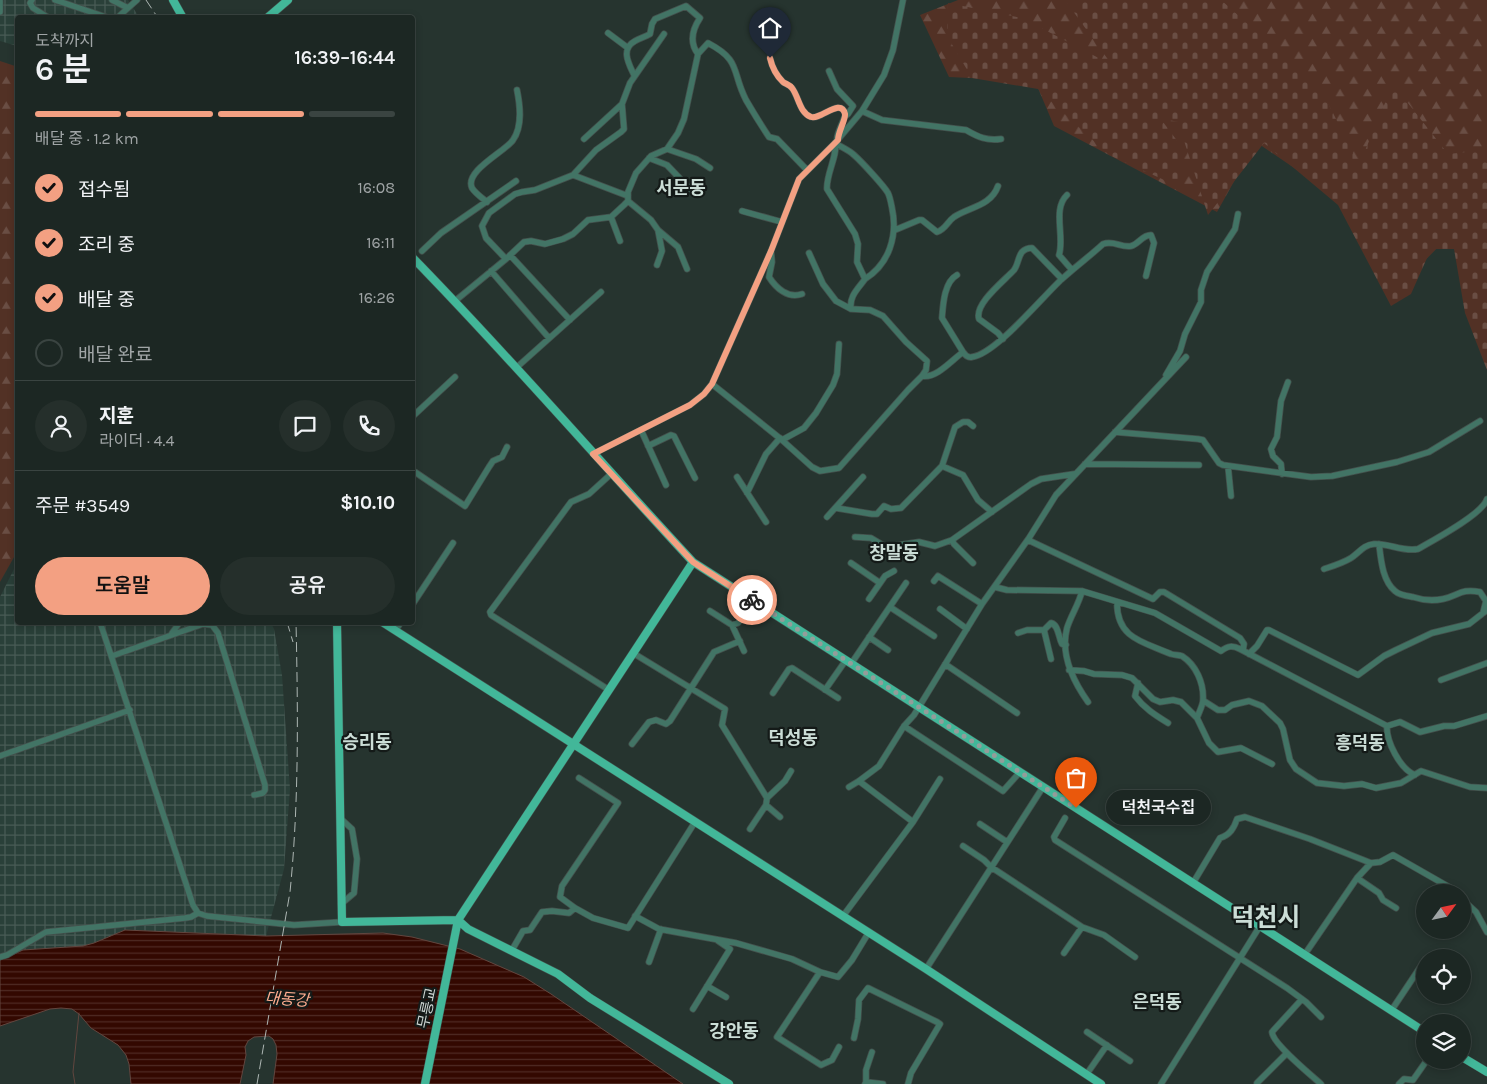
<!DOCTYPE html>
<html lang="ko">
<meta charset="utf-8">
<style>
:root{--surface:#1c2723;--page:#252f2b;--text:#f1f3f6;--muted:#a0a5a6;--line:#3a4441;--accent:#f3a082}
body{margin:0;font-family:Karla,"Noto Sans KR",sans-serif;background:var(--page);color:var(--text);height:100vh;display:flex;flex-direction:column;font-size:19px;white-space:nowrap}
*{box-sizing:border-box;margin:0}
p{font-size:16px;color:var(--muted)}
.icon{flex:none;width:28px;height:28px;fill:none;stroke:currentColor;stroke-width:2;stroke-linecap:round;stroke-linejoin:round}
.map{position:relative;flex:1;overflow:hidden}
.sheet{position:absolute;left:15px;top:15px;width:400px;height:610px;display:flex;flex-direction:column;background:var(--surface);border-radius:5px;box-shadow:0 2px 8px #0003,0 0 0 1px var(--line)}
.sheet>*{flex:none}
.needle{width:32px;rotate:57deg}
.controls{position:absolute;left:1416px;top:884px;display:grid;gap:10px}
.controls a{display:grid;place-items:center;width:55px;height:55px;border-radius:50%;background:var(--surface);box-shadow:0 2px 8px #0003,0 0 0 1px var(--line);font-size:25px}
.pin{position:absolute;display:grid;place-items:center;width:42px;height:42px;color:#fff;margin:-51px -21px;border-radius:50% 50% 50% 0;rotate:-45deg;box-shadow:0 0 5px #0007}
.pin .icon{rotate:45deg}
.courier{position:absolute;display:grid;place-items:center;width:50px;height:50px;margin:-25px;border:4px solid #f3a082;border-radius:50%;background:#fff;color:#222;box-shadow:0 1px 6px #0007}
.bubble{position:absolute;height:35px;border-radius:18px;background:var(--surface);box-shadow:0 2px 8px #0003,0 0 0 1px var(--line);font-size:16px;font-weight:600;line-height:35px;text-align:center}
.headline em{font-style:normal;font-weight:600}
.headline div{display:flex;flex-direction:column-reverse}
.headline{display:flex;align-items:center;justify-content:space-between;height:85px;padding:0 20px}
h1{font-size:32px;font-weight:600;line-height:38px}
.bar{display:grid;grid-template-columns:repeat(4,1fr);gap:8px 5px;align-content:center;height:60px;padding:0 20px}
.bar i{height:6px;border-radius:4px;background:var(--line)}
.bar .on{background:var(--accent)}
.bar p{grid-column:span 4}
.line{display:flex;align-items:center;gap:12px;padding:0 20px;border-top:1px solid var(--line)}
.line div{flex:1}
.round{display:grid;place-items:center;flex:none;width:52px;height:52px;border-radius:26px;background:var(--page)}
ol{padding:0 20px;list-style:none}
li{display:flex;align-items:center;gap:15px;height:55px}
li p{margin-inline-start:auto}
li .icon{padding:5px;border-radius:50%;background:var(--accent);color:#111;stroke-width:4}
li:last-child{color:var(--muted)}
li i{width:28px;height:28px;border:2px solid var(--line);border-radius:50%}
.action{display:flex;gap:10px;margin-top:auto;padding:10px 20px}
.action a{flex:1;height:58px;border-radius:30px;background:var(--accent);color:#111;font-size:20px;font-weight:600;line-height:58px;text-align:center}
.action a+a{background:var(--page);color:var(--text)}
.map>svg:first-child{display:block}
</style>
<div class="map">
<svg width="1487" height="1084" viewBox="0 0 1487 1084">
<defs>
<pattern id="industrial-grid" width="8" height="8" patternUnits="userSpaceOnUse" patternTransform="scale(1.25)"><rect width="8" height="8" fill="#2a4039"/><path d="M0 4h8M4 0v8" fill="none" stroke="#485b55"/></pattern>
<pattern id="forest-firs" width="22" height="20" patternUnits="userSpaceOnUse" patternTransform="scale(1.25)"><rect width="22" height="20" fill="#523125"/><path d="M5 1l3.5 6h-7zM16 11l3.5 6h-7z" fill="#6a4e44"/></pattern>
<pattern id="cemetery-stones" width="16" height="16" patternUnits="userSpaceOnUse" patternTransform="scale(1.25)"><rect width="16" height="16" fill="#523125"/><path d="M2 7V4a2 2 0 0 1 4 0v3zM10 15v-3a2 2 0 0 1 4 0v3z" fill="#6a4e44"/></pattern>
<pattern id="water-rules" width="6" height="5" patternUnits="userSpaceOnUse" patternTransform="scale(1.25)"><rect width="6" height="5" fill="#330800"/><path d="M0 2.5h6" fill="none" stroke="#4f2b24"/></pattern>
</defs>
<rect width="100%" height="100%" fill="#26342f"/>
<path fill="url(#industrial-grid)" d="M0 0H128L139 17 18 18 17 46 0 41Z
M17 563 18 622 271 623 274 629 282 675 290 789 284 869 266 936 125 930 94 943 83 946 23 950 0 960V597Z"/>
<path fill="url(#forest-firs)" d="M958 0H1487V346L1450 235 1392 294 1347 204 1256 142 1217 212 1054 126 1035 81 949 77 920 15Z
M0 61 18 67V550L0 582Z"/>
<path fill="url(#cemetery-stones)" d="M1065 0H1221L1321 89 1359 165 1393 84 1448 154 1487 150V370L1465 313 1454 249H1431L1411 294 1391 306 1338 205 1264 143 1208 215 1178 122 1160 118 1181 146 1182 188 1109 155 1038 89 972 78 947 36 948 3 1022 18 1112 65Z"/>
<path fill="url(#water-rules)" stroke="#62463f" d="M125 930 266 936 383 933 412 937 460 949 524 977 551 994 683 1084H273L277 1054 276 1045 273 1039 269 1036 254 1037 248 1041 245 1047 246 1055 240 1084H131L129 1064 126 1055 118 1045 91 1028 79 1014 72 1009 61 1008 50 1009 0 1026V960L23 950 83 946 94 943Z"/>
<g fill="none" stroke-linecap="round" stroke-linejoin="round">
<path stroke="#62463f" stroke-width="1" d="M75 1084 73 1072 79 1013"/>
<defs>
<path id="minor" d="M32 0 30 3 33 8 49 18
M55 0 109 18
M112 0 128 8 137 0
M0 1V12
M117 18 128 8
M608 33 628 48
M698 54 708 43C742 61 731 71 746 100 753 112 761 125 769 137L777 139 807 170
M770 58C772 67 776 75 783 82 785 84 790 85 792 88 799 97 799 112 811 117 821 120 840 98 845 113 846 118 837 131 837 139
M829 71 837 89 853 106 848 114 845 116
M862 111 882 120 966 130C978 137 987 141 1001 139
M584 139 622 104
M835 143C838 155 826 174 827 189L855 234 858 244 857 262 865 279C858 289 849 296 851 309
M835 143C841 147 849 150 854 155 861 161 884 186 888 193 890 197 891 203 892 208 898 236 889 264 865 279
M667 149 696 159 710 168
M649 158 667 165 690 189
M573 175 628 196
M1067 195C1052 209 1065 237 1059 255L1072 270
M628 201 651 220 658 230 678 247 687 269
M487 202C482 198 475 193 472 188 464 171 506 151 513 140 523 126 520 105 517 90
M742 211 782 222
M611 217 620 241
M895 230 919 220H922L937 232C946 229 947 222 954 217 969 207 991 206 998 186
M422 251 441 233 516 181
M771 251 772 262 769 277C776 288 788 299 802 294
M809 253 823 284 836 301 851 309 870 310 883 316 906 342 927 361 926 370 922 376
M510 255 570 320
M506 259 524 242 531 241 545 244 563 239 573 234 588 220 611 217 624 205 628 201V192L636 173 651 156 667 149 678 133 684 119 698 54C689 42 692 30 700 18L686 6 655 19 652 24 650 34C645 37 640 38 635 41 620 49 629 64 634 75
M657 265 662 251 658 230
M491 271 549 338
M957 275C944 282 943 305 942 318L963 352C965 355 968 358 972 357 996 354 1043 296 1062 279 1075 267 1090 256 1103 244 1114 240 1121 248 1131 246 1139 244 1142 235 1151 235L1154 243 1146 276
M455 301 506 259 486 238 482 226 489 213 515 194 522 192 535 190 573 175 596 150 621 132 624 129 622 104 630 83 664 34
M1003 339 998 333 979 319C974 304 1004 281 1014 270 1018 265 1018 257 1022 252 1025 249 1028 248 1032 248L1062 279
M516 368 601 292
M1166 375 1180 351 1185 334 1201 302V290L1207 272 1235 229 1238 214
M712 384 782 440 812 467 820 471 839 468 908 390 922 376C936 379 952 360 963 352
M412 417 455 377
M641 430 666 485
M1115 432 1198 439 1203 440 1219 463 1223 465 1311 477 1332 476 1397 462 1429 452 1480 421
M782 440 804 428 816 413 833 385 837 374 839 344
M648 446 671 435 674 436 695 478
M593 454 690 405 704 394 712 384 771 251 799 179 835 143 862 111 884 75 893 50 903 0
M1085 464 1199 465
M942 466 963 475 978 500 992 512
M1228 466 1231 496
M412 472H415L465 506 489 467 493 461 502 457 507 447
M1282 474 1281 464 1273 456 1271 449 1277 437 1281 401 1288 382
M737 477 766 522
M747 493 766 454 780 438
M836 508 872 514H877L884 506 891 509 901 508 942 466 955 427 963 422H968L973 426
M827 517 863 477
M855 537 871 538 886 547 919 542 935 546 952 540 1031 484 1041 479 1074 474
M952 540 954 544 973 563
M1028 540 1153 599 1160 592H1164L1240 638 1244 644 1243 650
M1379 544C1381 559 1382 580 1395 591 1399 595 1407 596 1413 597 1422 600 1433 601 1443 599 1458 596 1461 588 1480 592L1486 601 1483 613
M851 563 880 583
M1324 569C1333 566 1343 563 1351 558 1359 553 1363 545 1374 544 1389 543 1402 552 1418 549 1432 541 1483 514 1487 499
M934 581 938 576 982 604
M995 587 1007 590 1082 591 1155 613 1221 651C1228 646 1232 645 1240 649L1387 726
M1082 591C1079 604 1071 615 1067 628 1060 655 1073 681 1088 702
M869 599 885 576 894 571
M1117 603C1117 639 1144 642 1171 654 1174 655 1179 655 1182 656 1196 665 1204 683 1203 700 1203 705 1199 712 1197 718L1209 743 1218 752 1241 748 1272 764
M412 605 453 543
M890 607 934 636
M940 609 967 629
M710 611 732 625 738 623 754 602
M100 622 193 905 198 913 207 916 294 925 342 922
M732 625 744 651
M396 630 401 622
M1044 630 1051 659
M172 633 180 622
M1018 633 1027 630H1044L1051 623C1059 625 1058 637 1062 644L1066 645
M869 637 888 650
M633 653 725 709 722 725 767 798 766 805 750 829
M1249 654 1257 646 1267 630H1269L1358 675 1384 656 1396 650 1432 633 1469 624 1487 610
M112 656 203 624 212 625 218 633 265 785V790L263 793 254 795
M851 664 906 583
M945 664 1017 713
M1069 670 1084 671 1094 674 1122 675 1132 678 1153 699 1160 702 1173 700 1181 702 1197 718
M1441 680 1487 663
M1138 683 1135 696C1144 708 1155 715 1168 723
M609 690 491 615 490 612 571 502 589 494 611 474
M825 690 846 660
M773 693 789 669 792 668 838 698
M1204 701 1218 710H1225L1232 705 1249 701 1262 706 1280 723 1283 729 1290 760 1296 769 1317 783 1344 786 1362 784 1376 788 1401 783 1421 771 1470 787 1487 788
M904 726 1003 791 1020 772
M632 744 649 722 656 720 666 724 670 721 714 652 740 641
M0 756 130 710
M1415 775C1400 769 1386 741 1387 726L1400 722 1420 732 1444 726H1454L1487 716
M859 781 913 822 940 779
M849 787 859 781 879 766 904 726 914 715 982 604 1029 538 1056 495 1186 357
M767 798 785 781 791 771
M766 805 780 817
M340 818 352 829 357 859 354 893 341 904
M1065 818 1054 837 1055 840 1287 988 1306 1002 1321 1017
M980 824 1007 842
M963 846 984 860 991 867 1082 927 1104 935 1135 957
M1357 878 1379 893 1383 900 1396 908
M1193 883 1220 838C1230 835 1234 828 1237 819L1245 817 1310 839 1371 863 1380 862 1393 855 1449 887 1455 892
M1462 899 1476 912 1487 932
M575 908 560 897 562 886 618 803 579 778
M635 916 659 929 736 943 792 959 820 972 838 977 852 960 869 932
M843 916 913 822
M512 950 523 931 530 930 542 912 552 911 569 913 575 908 593 918 628 928 695 822
M1064 953 1082 927
M1305 954 1357 878 1371 863
M0 957 7 955 46 932 185 918 191 917 198 913
M649 962 661 929
M926 969 1043 787
M820 972 777 1037 821 1065 832 1060 839 1047
M707 986 726 997
M1302 999 1272 1032C1272 1043 1311 1075 1321 1084
M693 1009 730 949 717 940
M1391 1011 1425 960
M1087 1032 1130 1061
M854 1038 858 1019 859 1000 868 988 937 1022 940 1024 911 1073 908 1084
M1086 1075 1107 1045
M866 1082V1070L872 1052
M1257 1083 1287 1053
M865 1084 866 1082 883 1084
M1161 1084 1260 926
M1399 1084 1404 1079 1413 1080 1427 1060"/>
<path id="major" d="M173 0 183 18
M267 18 288 0
M412 257C509 356 599 461 693 562L1425 1032
M337 622 342 922 458 920 468 929 558 974 590 998 729 1084
M382 622 926 969 1101 1084
M1462 1057 1487 1072
M425 1084 458 920 693 562"/>
</defs>
<use href="#minor" stroke="#44514d" stroke-width="7"/>
<use href="#major" stroke="#44514d" stroke-width="9"/>
<use href="#minor" stroke="#427465" stroke-width="5.5"/>
<use href="#major" stroke="#42b799" stroke-width="8"/>
<path stroke="#aeb7b4" stroke-width="1" stroke-dasharray="10 5" stroke-linecap="butt" d="M146 0 158 18
M287 622 293 642
M257 1084 290 892C299 803 298 712 296 622"/>
</g>
<g fill="none" stroke-linecap="round" stroke-linejoin="round">
<path stroke="#939d9a" stroke-width="5" stroke-dasharray="0 9" d="M752 600 1076 808"/>
<path stroke="#f3a082" stroke-width="6" d="M752 600 693 562 593 454 690 405 704 394 712 384 771 251 799 179 838 140C838 132 846 119 845 114 841 97 821 120 811 117 799 112 799 97 792 88 790 85 786 84 783 82 776 75 772 67 770 58"/>
</g>
<g text-anchor="middle" dominant-baseline="central" stroke-width="4.5" stroke-linejoin="round" paint-order="stroke">
<g font-size="15" fill="#ced6d3" stroke="#141a18">
<text transform="translate(427 1008) rotate(-78)">무릉교</text>
</g>
<g font-size="16" font-style="italic" fill="#fdac8f" stroke="#141a18">
<text transform="translate(287 999) rotate(4)">대동강</text>
</g>
<g font-size="18" font-weight="bold" fill="#cbddd6" stroke="#141a18">
<text x="681" y="188">서문동</text>
<text x="894" y="553">창말동</text>
<text x="793" y="738">덕성동</text>
<text x="367" y="742">승리동</text>
<text x="1360" y="743">흥덕동</text>
<text x="1157" y="1002">은덕동</text>
<text x="734" y="1031">강안동</text>
</g>
<g font-size="25" font-weight="bold" fill="#cbddd6" stroke="#141a18">
<text x="1266" y="917">덕천시</text>
</g>
</g>
</svg>
<div class="controls">
<a><svg class="needle" viewBox="-14 -14 28 28"><path d="M0-13l5 13h-10z" fill="#e53935"/><path d="M0 13l5-13h-10z" fill="#a0a5a6"/></svg></a>
<a><svg class="icon" aria-label="locate" viewBox="0 0 24 24"><circle cx="12" cy="12" r="6"/><path d="M12 2v4M12 18v4M2 12h4M18 12h4"/></svg></a>
<a><svg class="icon" aria-label="layers" viewBox="0 0 24 24"><path d="M12 4l9 5-9 5-9-5zM3 14l9 5 9-5"/></svg></a>
</div>
<div class="pin" style="left:1076px;top:808px;background:#ea580c"><svg class="icon" aria-label="bag" viewBox="0 0 24 24"><path d="M5 8h14l-1 12H6zM9 8a3 3 0 0 1 6 0"/></svg></div>
<div class="pin" style="left:770px;top:58px;background:#1f2937"><svg class="icon" aria-label="home" viewBox="0 0 24 24"><path d="M3 11l9-7 9 7M6 9v11h12V9"/></svg></div>
<div class="courier" style="left:752px;top:600px"><svg class="icon" aria-label="bike" viewBox="0 0 24 24"><circle cx="6" cy="16" r="4"/><circle cx="18" cy="16" r="4"/><path d="M6 16l4-8h5l3 8M10 8l3 8H6M13 5h3"/></svg></div>
<div class="bubble" style="left:1106px;top:790px;width:105px">덕천국수집</div>
<section class="sheet">
<div class="headline"><div><h1>6 분</h1><p>도착까지</p></div><em>16:39–16:44</em></div>
<div class="bar"><i class="on"></i><i class="on"></i><i class="on"></i><i></i><p>배달 중 · 1.2 km</p></div>
<ol>
<li><svg class="icon" aria-label="check" viewBox="0 0 24 24"><path d="M5 12l5 5 9-10"/></svg>접수됨<p>16:08</p></li>
<li><svg class="icon" aria-label="check" viewBox="0 0 24 24"><path d="M5 12l5 5 9-10"/></svg>조리 중<p>16:11</p></li>
<li><svg class="icon" aria-label="check" viewBox="0 0 24 24"><path d="M5 12l5 5 9-10"/></svg>배달 중<p>16:26</p></li>
<li><i></i>배달 완료</li>
</ol>
<div class="line" style="height:90px"><a class="round"><svg class="icon" aria-label="person" viewBox="0 0 24 24"><circle cx="12" cy="8" r="4"/><path d="M4 21q1-7 8-7t8 7"/></svg></a><div><b>지훈</b><p>라이더 · 4.4</p></div><a class="round"><svg class="icon" aria-label="chat" viewBox="0 0 24 24"><path d="M4 5h16v11H9l-5 4z"/></svg></a><a class="round"><svg class="icon" aria-label="phone" viewBox="0 0 24 24"><path d="M5 4h4l2 5-3 2q2 4 5 5l2-3 5 2v4C11 20 4 13 5 4z"/></svg></a></div>
<div class="line" style="height:65px"><div>주문 #3549</div><b>$10.10</b></div>
<div class="action"><a>도움말</a><a>공유</a></div>
</section>
</div>
